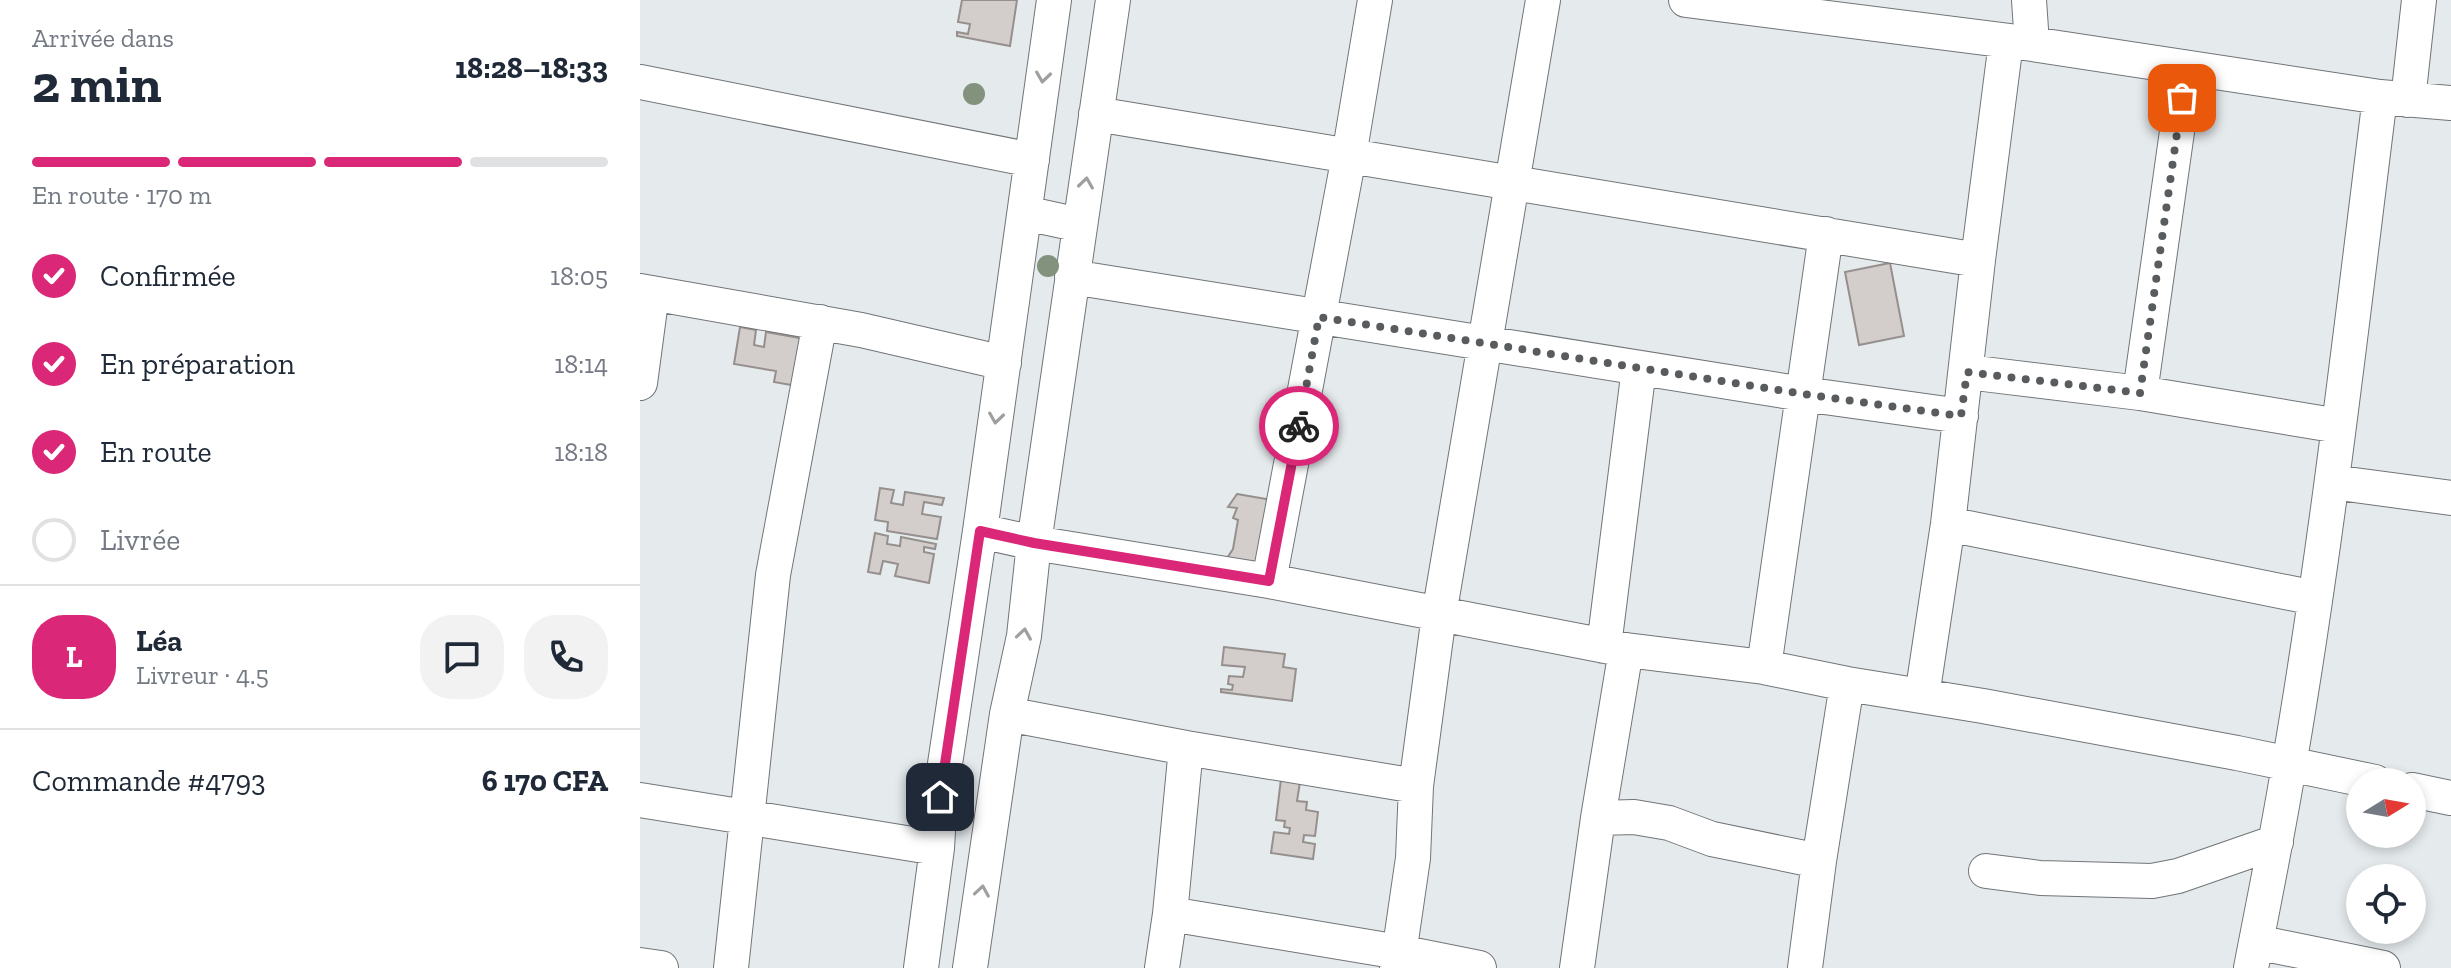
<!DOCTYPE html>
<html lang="fr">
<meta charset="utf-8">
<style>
:root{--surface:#fff;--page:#f2f2f3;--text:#1f2937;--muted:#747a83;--line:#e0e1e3;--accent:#db2777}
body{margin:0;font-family:"Zilla Slab",serif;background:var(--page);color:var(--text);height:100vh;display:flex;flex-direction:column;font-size:30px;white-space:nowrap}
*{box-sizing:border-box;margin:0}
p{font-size:26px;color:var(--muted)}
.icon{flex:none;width:44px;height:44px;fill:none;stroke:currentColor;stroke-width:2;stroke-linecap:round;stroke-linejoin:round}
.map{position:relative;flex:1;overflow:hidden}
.sheet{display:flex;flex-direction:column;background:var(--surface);width:640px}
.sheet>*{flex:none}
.needle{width:52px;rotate:79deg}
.fabs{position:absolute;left:1706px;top:768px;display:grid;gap:16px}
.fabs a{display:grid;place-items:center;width:80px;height:80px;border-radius:50%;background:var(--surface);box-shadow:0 4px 12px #0003;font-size:40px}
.pin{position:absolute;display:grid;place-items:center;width:68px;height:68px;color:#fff;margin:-34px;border-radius:16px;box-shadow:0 4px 12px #0006}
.courier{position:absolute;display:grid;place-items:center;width:80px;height:80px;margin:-40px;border:6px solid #db2777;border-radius:50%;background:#fff;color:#222;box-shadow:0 2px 10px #0007}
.summary em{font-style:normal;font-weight:700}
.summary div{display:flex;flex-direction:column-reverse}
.summary{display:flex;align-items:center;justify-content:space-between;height:136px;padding:0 32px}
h1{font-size:52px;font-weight:700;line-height:60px}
.bar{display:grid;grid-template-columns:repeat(4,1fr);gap:12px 8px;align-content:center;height:96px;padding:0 32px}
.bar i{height:10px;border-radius:6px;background:var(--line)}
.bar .current{background:var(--accent)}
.bar p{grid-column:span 4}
.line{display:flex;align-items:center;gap:20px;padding:0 32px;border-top:2px solid var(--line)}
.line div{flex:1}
.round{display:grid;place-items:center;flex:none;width:84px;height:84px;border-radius:32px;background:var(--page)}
ol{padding:0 32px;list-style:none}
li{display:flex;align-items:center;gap:24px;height:88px}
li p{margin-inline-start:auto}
li .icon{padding:8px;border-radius:50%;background:var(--accent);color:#fff;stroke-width:4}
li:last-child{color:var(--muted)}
li i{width:44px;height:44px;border:4px solid var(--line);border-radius:50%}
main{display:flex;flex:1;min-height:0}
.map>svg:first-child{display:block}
</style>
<main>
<section class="sheet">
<div class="summary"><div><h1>2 min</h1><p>Arrivée dans</p></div><em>18:28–18:33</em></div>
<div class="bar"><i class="current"></i><i class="current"></i><i class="current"></i><i></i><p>En route · 170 m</p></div>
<ol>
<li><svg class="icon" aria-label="check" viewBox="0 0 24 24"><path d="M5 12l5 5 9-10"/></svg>Confirmée<p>18:05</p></li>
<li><svg class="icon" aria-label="check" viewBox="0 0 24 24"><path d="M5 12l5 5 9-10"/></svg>En préparation<p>18:14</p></li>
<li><svg class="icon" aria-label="check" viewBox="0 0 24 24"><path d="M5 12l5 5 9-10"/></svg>En route<p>18:18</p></li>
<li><i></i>Livrée</li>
</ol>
<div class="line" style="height:144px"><b class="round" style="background:var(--accent);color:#fff">L</b><div><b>Léa</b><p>Livreur · 4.5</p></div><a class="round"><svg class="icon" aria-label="chat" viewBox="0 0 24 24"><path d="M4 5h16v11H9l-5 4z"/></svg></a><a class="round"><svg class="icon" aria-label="phone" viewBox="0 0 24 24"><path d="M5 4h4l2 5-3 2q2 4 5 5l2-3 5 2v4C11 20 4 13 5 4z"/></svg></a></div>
<div class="line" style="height:104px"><div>Commande #4793</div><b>6 170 CFA</b></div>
</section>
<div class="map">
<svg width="1811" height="968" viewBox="0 0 1811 968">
<rect width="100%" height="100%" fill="#e5eaed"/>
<path fill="#d3cecb" stroke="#95908d" stroke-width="2" d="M322 0H377L370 46 317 36V32L328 34 330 24 318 22Z
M1250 263 1264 336 1219 345 1205 272Z
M100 327 116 330 114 345 124 347 126 332 165 339 157 386 134 382 136 371 94 364Z
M240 488 254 490 251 503 263 505 265 492 304 498 302 505 284 502 282 514 301 517 297 539 247 531 248 522 235 520Z
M597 494 632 500 622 567 585 561 593 549 598 520 593 518 597 508 588 507Z
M235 533 248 536 247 544 260 546 261 537 296 544 295 549 284 547V552L294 554 289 583 255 576 258 564 243 561 240 574 228 572Z
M584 647 645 654 643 667 656 669 652 701 581 692V689L592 690 593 685 588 684 589 676 603 677 605 667 582 665Z
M641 779 660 782 657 801 667 802 666 810 678 812 675 836 664 835 663 842 675 844 673 859 631 853 634 832 649 834 650 828 644 827 645 821 636 820Z"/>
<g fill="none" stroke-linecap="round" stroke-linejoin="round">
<defs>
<path id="minor" d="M1046 0 1392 44 1740 97 1811 103
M1389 0 1392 44
M0 82 392 160
M1768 100 1779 0
M456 114 1338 260
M385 213 440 225
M432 277 1163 394 1321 416
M0 291 221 330 364 363
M1327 372 1500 393 1699 426
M0 383 12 293
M1500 393 1546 68
M1692 482 1811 498
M1308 524 1675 598
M340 531 394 543 629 581 986 650 1124 667 1207 684 1343 706 1597 753 1735 782
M629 581 709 156 735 0
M964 646 999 368
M1124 667 1186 234
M1282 696 1308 524 1338 260 1366 42
M367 714 546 748 776 786
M1772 790 1811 798
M0 800 297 848
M958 818 994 817 1029 823 1072 839 1179 861
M1346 871 1400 878 1512 881 1538 876 1636 842
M530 914 759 952 839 968
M1616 942 1743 968
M0 965 21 968
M91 968 133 575 180 322
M281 968 297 848 300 797 340 531 414 0
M330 968 367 714 384 636 394 543 473 0
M522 968 530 914 546 748
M757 968 773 858 776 786 799 615 903 0
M937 968 958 818 986 650
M1165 968 1179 861 1207 684
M1611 968C1624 900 1638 833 1649 765 1687 544 1712 320 1740 97"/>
</defs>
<use href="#minor" stroke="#717578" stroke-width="36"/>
<use href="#minor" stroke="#fff" stroke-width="34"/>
</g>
<g fill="#82927c">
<circle cx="334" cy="94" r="11"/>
<circle cx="408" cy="266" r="11"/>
</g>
<defs><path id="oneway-chevron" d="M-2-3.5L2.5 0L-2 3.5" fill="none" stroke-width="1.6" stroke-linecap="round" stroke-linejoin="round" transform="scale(2)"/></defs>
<g stroke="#9f9fa0">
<use href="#oneway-chevron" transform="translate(403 77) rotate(98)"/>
<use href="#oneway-chevron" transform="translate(446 183) rotate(-82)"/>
<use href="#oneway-chevron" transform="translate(356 418) rotate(98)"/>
<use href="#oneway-chevron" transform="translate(384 634) rotate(-81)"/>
<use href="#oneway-chevron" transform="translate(342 891) rotate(-81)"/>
</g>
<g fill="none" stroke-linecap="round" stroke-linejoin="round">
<path stroke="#595c5e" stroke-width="8" stroke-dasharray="0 14.4" d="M659 426 679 317 1163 394 1321 416 1327 372 1500 393 1542 98"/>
<path stroke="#db2777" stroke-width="10" d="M300 797 340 531 394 543 629 581 659 426"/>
</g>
</svg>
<div class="fabs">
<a><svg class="needle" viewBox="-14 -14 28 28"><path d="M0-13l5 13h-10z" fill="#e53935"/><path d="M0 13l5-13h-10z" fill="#747a83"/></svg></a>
<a><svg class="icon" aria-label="locate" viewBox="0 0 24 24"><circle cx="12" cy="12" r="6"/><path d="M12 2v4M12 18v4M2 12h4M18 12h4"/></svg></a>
</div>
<div class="pin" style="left:1542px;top:98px;background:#ea580c"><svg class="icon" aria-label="bag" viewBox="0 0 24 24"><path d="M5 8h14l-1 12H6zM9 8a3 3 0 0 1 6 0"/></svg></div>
<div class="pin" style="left:300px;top:797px;background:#1f2937"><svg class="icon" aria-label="home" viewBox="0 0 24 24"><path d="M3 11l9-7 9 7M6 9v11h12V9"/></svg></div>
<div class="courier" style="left:659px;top:426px"><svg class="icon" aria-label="bike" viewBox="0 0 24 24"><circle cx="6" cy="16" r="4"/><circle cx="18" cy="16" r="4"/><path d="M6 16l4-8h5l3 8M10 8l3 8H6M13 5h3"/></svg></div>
</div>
</main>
